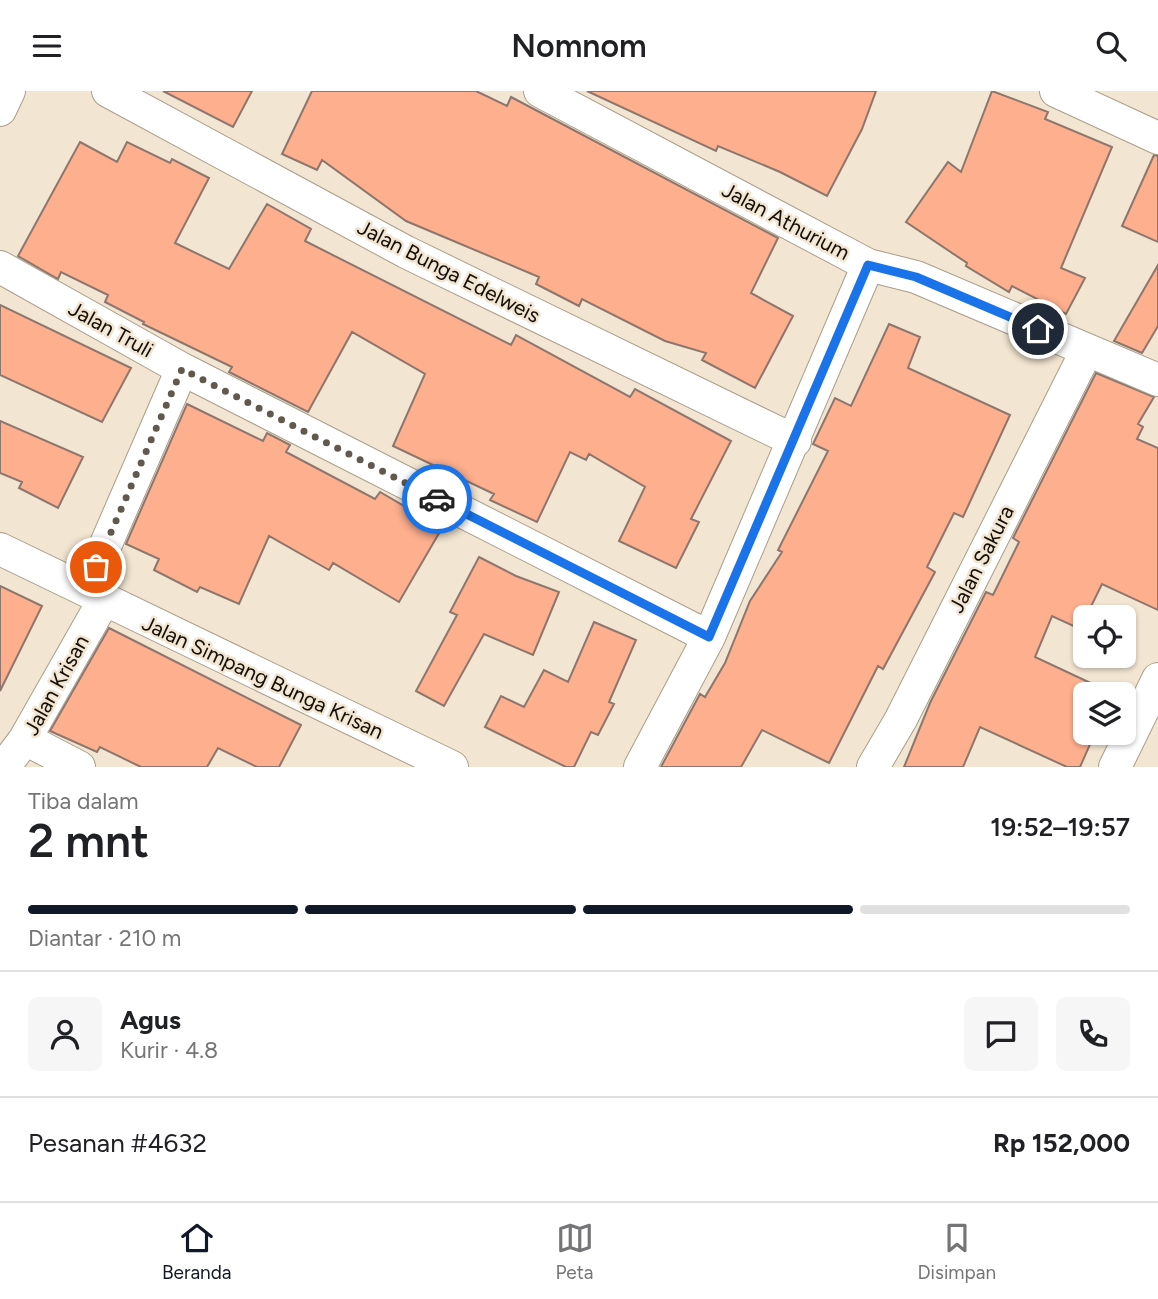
<!DOCTYPE html>
<html lang="id">
<meta charset="utf-8">
<style>
:root{--surface:#fff;--page:#f6f6f6;--text:#202124;--muted:#757577;--line:#e0e0e0;--accent:#111827}
body{margin:0;font-family:Figtree,sans-serif;background:var(--page);color:var(--text);height:100vh;display:flex;flex-direction:column;font-size:26px;white-space:nowrap}
*{box-sizing:border-box;margin:0}
p{font-size:23px;color:var(--muted)}
.icon{flex:none;width:38px;height:38px;fill:none;stroke:currentColor;stroke-width:2;stroke-linecap:round;stroke-linejoin:round}
.map{position:relative;height:676px;overflow:hidden}
.details{display:flex;flex-direction:column;background:var(--surface);flex:1}
.details>*{flex:none}
.tools{position:absolute;left:1073px;top:514px;display:grid;gap:14px}
.tools a{display:grid;place-items:center;width:63px;height:63px;border-radius:10px;background:var(--surface);box-shadow:0 2px 5px #0004;font-size:35px}
.pin{position:absolute;display:grid;place-items:center;width:60px;height:60px;color:#fff;margin:-30px;border:4px solid #fff;border-radius:50%;box-shadow:0 2px 7px #0007}
.courier{position:absolute;display:grid;place-items:center;width:70px;height:70px;margin:-35px;border:5px solid #1a73e8;border-radius:50%;background:#fff;color:#222;box-shadow:0 2px 9px #0007}
.head em{font-style:normal;font-weight:600}
.head div{display:flex;flex-direction:column-reverse}
.head{display:flex;align-items:center;justify-content:space-between;height:119px;padding:0 28px}
h1{font-size:46px;font-weight:600;line-height:52px}
.bar{display:grid;grid-template-columns:repeat(4,1fr);gap:10px 7px;align-content:center;height:84px;padding:0 28px}
.bar i{height:9px;border-radius:5px;background:var(--line)}
.bar .current{background:var(--accent)}
.bar p{grid-column:span 4}
.line{display:flex;align-items:center;gap:18px;padding:0 28px;border-top:2px solid var(--line)}
.line div{flex:1}
.round{display:grid;place-items:center;flex:none;width:74px;height:74px;border-radius:10px;background:var(--page)}
header{display:flex;justify-content:space-between;align-items:center;height:91px;padding:0 28px;background:var(--surface);font-size:32px;font-weight:600}
.tabs{display:flex;justify-content:space-around;align-items:center;height:98px;border-top:2px solid var(--line);background:var(--surface);font-size:19px;color:var(--muted)}
.tabs a{display:grid;justify-items:center;gap:4px}
.tabs .current{color:var(--accent)}
.map>svg:first-child{display:block}
</style>
<header><svg class="icon" aria-label="menu" viewBox="0 0 24 24"><path d="M4 6h16M4 12h16M4 18h16"/></svg>Nomnom<svg class="icon" aria-label="search" viewBox="0 0 24 24"><circle cx="10" cy="10" r="6"/><path d="M15 15l6 6"/></svg></header>
<div class="map">
<svg width="1158" height="676" viewBox="0 0 1158 676">
<rect width="100%" height="100%" fill="#f2e5d1"/>
<path fill="#fdaf8e" stroke="#8c766d" stroke-width="2" d="M163 0H252L233 36Z
M312 0H476L507 15 511 6 778 147 751 202 793 225 755 297 702 269 706 262 665 250 582 208 579 215 536 193 539 186 406 130 322 69 317 79 282 63Z
M587 0H876L862 38 827 105 780 81 718 55 716 60Z
M992 0 1048 21 1045 28 1112 56 1061 177 1085 187 1066 223 1012 195 1009 201 966 175 967 172 906 131 948 71 961 81Z
M80 51 117 71 127 51 170 72 172 68 209 87 175 152 229 178 267 113 311 138 305 150 511 254 516 244 630 306 635 298 731 350 691 428 699 431 676 477 619 450 645 396 589 363 586 369 570 361 537 431 490 409 494 403 393 355 425 283 352 241 308 321 229 281 232 276 143 233 144 231 105 211 108 204 61 181 58 188 18 165Z
M1154 64 1158 65V151L1122 135Z
M1158 174V235L1142 262 1114 250Z
M0 214 131 277 102 331 0 284Z
M889 233 920 246 908 277 1010 324 963 426 954 422 927 476 935 481 883 578 878 575 829 672 762 639 741 676H661L700 603 705 606 725 572 750 510 782 461 778 459 828 360 813 353 835 307 851 315Z
M1096 282 1154 306 1138 333 1143 336 1137 348 1158 357V519L1102 493 1080 538 1052 525 1035 566 1114 603 1085 604V642H1095L1080 676H1067L980 636 963 676H904L930 612 986 501 993 504 1019 451 1013 447Z
M187 313 263 350 267 342 290 354 286 361 375 408 380 401 442 437 399 511 333 472 329 479 269 445 239 513 200 496 197 501 154 479 159 468 126 453Z
M0 330 83 366 58 417 19 397 22 391 0 382Z
M479 466 516 485 559 501 533 564 484 543 444 615 416 600 457 524 450 521Z
M0 495 42 515 0 600Z
M594 531 636 549 609 611 614 613 598 644 591 641 574 676H566L485 636 501 605 524 616 544 579 568 591Z
M109 537 301 634 279 676H257L218 657 207 676H141L100 656 97 661 50 640Z"/>
<g fill="none" stroke-linecap="round" stroke-linejoin="round">
<defs>
<path id="minor" d="M108 0 406 161 795 350
M540 0 868 174 916 186 1158 289
M1056 0 1158 47
M0 19 9 0
M0 176 182 278 709 546
M0 458 452 676
M86 499 182 278
M25 648 79 676
M4 676 25 648 104 509
M640 676 709 546 868 174
M873 676 901 628 1087 259
M1115 676 1158 588"/>
</defs>
<use href="#minor" stroke="#aa9e8a" stroke-width="34"/>
<use href="#minor" stroke="#fff" stroke-width="32"/>
</g>
<g fill="none" stroke-linecap="round" stroke-linejoin="round">
<path stroke="#61594e" stroke-width="7" stroke-dasharray="0 12.6" d="M96 476 182 278 437 408"/>
<path stroke="#1a73e8" stroke-width="9" d="M437 408 709 546 868 174 916 186 1038 238"/>
</g>
<g text-anchor="middle" dominant-baseline="central" stroke-width="5" stroke-linejoin="round" paint-order="stroke">
<g font-size="21" fill="#130e08" stroke="#f2e5d1">
<text transform="translate(786 130) rotate(28)">Jalan Athurium</text>
<text transform="translate(449 180) rotate(27)">Jalan Bunga Edelweis</text>
<text transform="translate(111 238) rotate(29)">Jalan Truli</text>
<text transform="translate(981 468) rotate(-63)">Jalan Sakura</text>
<text transform="translate(263 586) rotate(25)">Jalan Simpang Bunga Krisan</text>
<text transform="translate(56 594) rotate(-61)">Jalan Krisan</text>
</g>
</g>
</svg>
<div class="tools">
<a><svg class="icon" aria-label="locate" viewBox="0 0 24 24"><circle cx="12" cy="12" r="6"/><path d="M12 2v4M12 18v4M2 12h4M18 12h4"/></svg></a>
<a><svg class="icon" aria-label="layers" viewBox="0 0 24 24"><path d="M12 4l9 5-9 5-9-5zM3 14l9 5 9-5"/></svg></a>
</div>
<div class="pin" style="left:96px;top:476px;background:#ea580c"><svg class="icon" aria-label="bag" viewBox="0 0 24 24"><path d="M5 8h14l-1 12H6zM9 8a3 3 0 0 1 6 0"/></svg></div>
<div class="pin" style="left:1038px;top:238px;background:#1f2937"><svg class="icon" aria-label="home" viewBox="0 0 24 24"><path d="M3 11l9-7 9 7M6 9v11h12V9"/></svg></div>
<div class="courier" style="left:437px;top:408px"><svg class="icon" aria-label="car" viewBox="0 0 24 24"><path d="M5 17H2v-5l4-1 3-4h7l3 4 3 1v5h-3M9 17h6M6 11h13"/><circle cx="7" cy="17" r="2"/><circle cx="17" cy="17" r="2"/></svg></div>
</div>
<section class="details">
<div class="head"><div><h1>2 mnt</h1><p>Tiba dalam</p></div><em>19:52–19:57</em></div>
<div class="bar"><i class="current"></i><i class="current"></i><i class="current"></i><i></i><p>Diantar · 210 m</p></div>
<div class="line" style="height:126px"><a class="round"><svg class="icon" aria-label="person" viewBox="0 0 24 24"><circle cx="12" cy="8" r="4"/><path d="M4 21q1-7 8-7t8 7"/></svg></a><div><b>Agus</b><p>Kurir · 4.8</p></div><a class="round"><svg class="icon" aria-label="chat" viewBox="0 0 24 24"><path d="M4 5h16v11H9l-5 4z"/></svg></a><a class="round"><svg class="icon" aria-label="phone" viewBox="0 0 24 24"><path d="M5 4h4l2 5-3 2q2 4 5 5l2-3 5 2v4C11 20 4 13 5 4z"/></svg></a></div>
<div class="line" style="height:91px"><div>Pesanan #4632</div><b>Rp 152,000</b></div>
</section>
<nav class="tabs">
<a class="current"><svg class="icon" aria-label="home" viewBox="0 0 24 24"><path d="M3 11l9-7 9 7M6 9v11h12V9"/></svg>Beranda</a>
<a><svg class="icon" aria-label="map" viewBox="0 0 24 24"><path d="M3 6l6-2 6 2 6-2v14l-6 2-6-2-6 2zM9 4v14M15 6v14"/></svg>Peta</a>
<a><svg class="icon" aria-label="saved" viewBox="0 0 24 24"><path d="M7 4h10v16l-5-4-5 4z"/></svg>Disimpan</a>
</nav>
